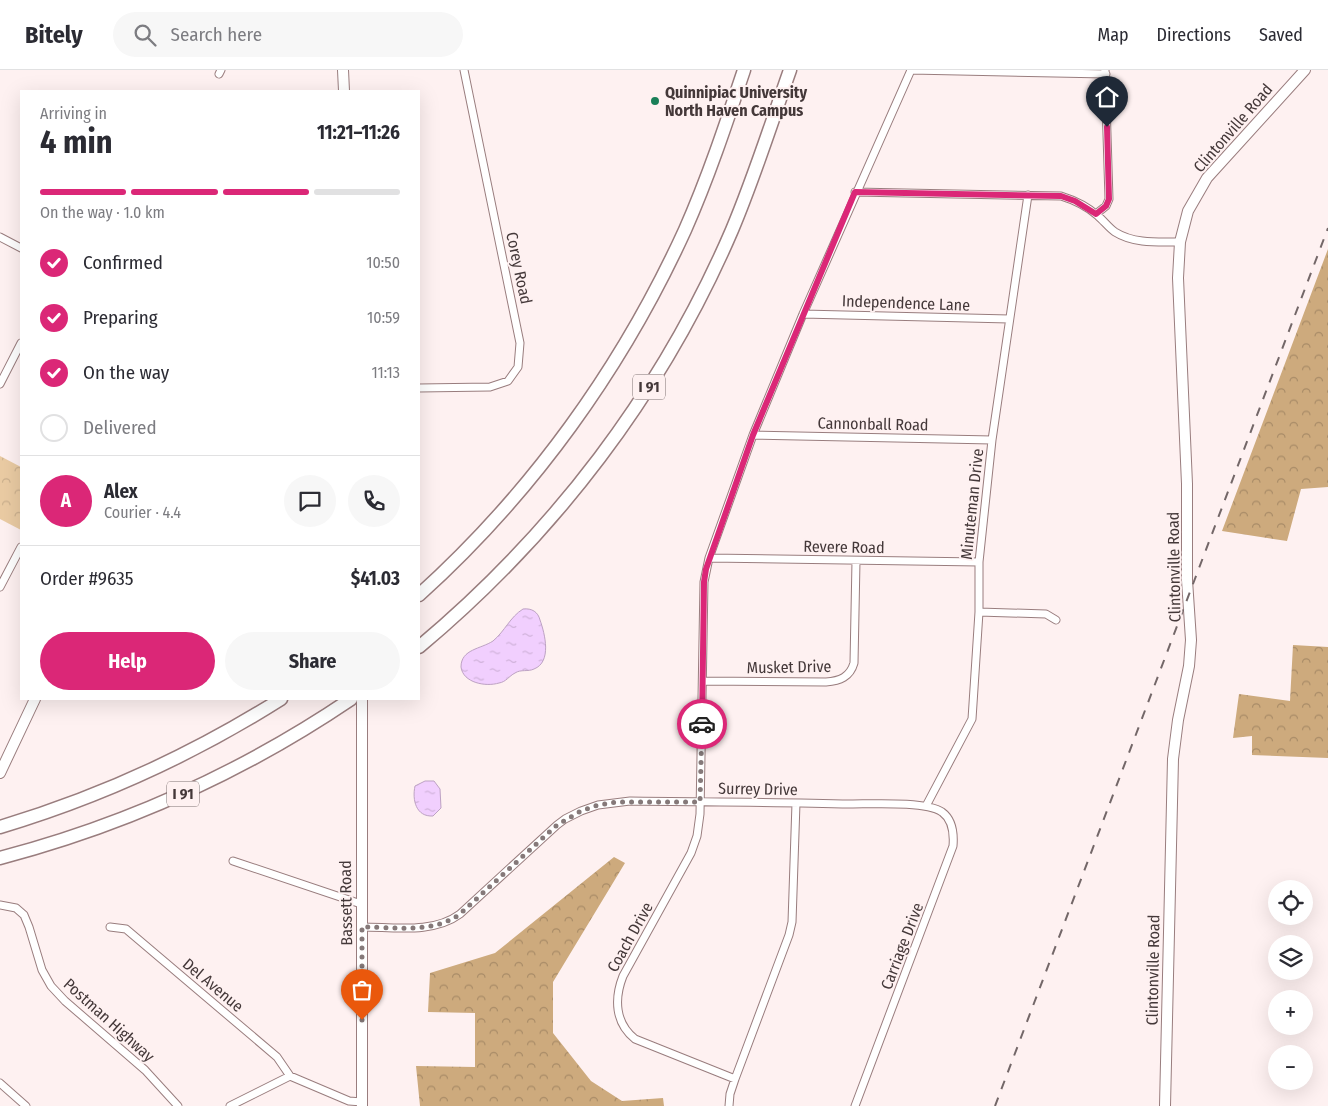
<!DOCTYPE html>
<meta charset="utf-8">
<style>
:root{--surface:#fff;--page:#f7f7f7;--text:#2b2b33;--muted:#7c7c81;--line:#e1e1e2;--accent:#db2777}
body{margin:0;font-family:"Fira Sans Condensed",sans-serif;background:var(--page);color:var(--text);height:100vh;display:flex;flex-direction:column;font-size:19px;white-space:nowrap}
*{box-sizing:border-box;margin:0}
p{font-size:16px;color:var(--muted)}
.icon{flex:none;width:28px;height:28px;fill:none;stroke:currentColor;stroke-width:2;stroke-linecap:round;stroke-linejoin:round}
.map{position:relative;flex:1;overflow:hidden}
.sheet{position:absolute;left:20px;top:20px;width:400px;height:610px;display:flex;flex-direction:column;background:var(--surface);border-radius:0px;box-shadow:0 5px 20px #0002}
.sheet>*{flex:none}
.controls{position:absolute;left:1268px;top:810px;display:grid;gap:10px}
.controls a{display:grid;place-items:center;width:45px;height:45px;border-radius:50%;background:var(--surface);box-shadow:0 5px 20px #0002;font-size:25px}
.pin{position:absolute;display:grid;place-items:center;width:42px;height:42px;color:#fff;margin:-51px -21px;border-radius:50% 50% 50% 0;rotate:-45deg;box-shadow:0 0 5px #0007}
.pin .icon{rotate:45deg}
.courier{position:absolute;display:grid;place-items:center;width:50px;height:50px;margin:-25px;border:4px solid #db2777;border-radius:50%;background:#fff;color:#222;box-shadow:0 1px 6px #0007}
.summary em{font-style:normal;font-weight:700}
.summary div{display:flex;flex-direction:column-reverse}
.summary{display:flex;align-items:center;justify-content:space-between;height:85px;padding:0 20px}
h1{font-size:32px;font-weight:700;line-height:38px}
.bar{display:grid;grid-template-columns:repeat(4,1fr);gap:8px 5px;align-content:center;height:60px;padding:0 20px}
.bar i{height:6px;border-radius:4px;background:var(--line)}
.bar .on{background:var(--accent)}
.bar p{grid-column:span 4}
.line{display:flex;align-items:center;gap:12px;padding:0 20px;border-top:1px solid var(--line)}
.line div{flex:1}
.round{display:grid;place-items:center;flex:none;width:52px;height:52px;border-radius:26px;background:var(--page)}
ol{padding:0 20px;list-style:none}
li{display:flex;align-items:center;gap:15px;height:55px}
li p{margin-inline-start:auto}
li .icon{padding:5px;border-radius:50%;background:var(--accent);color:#fff;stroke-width:4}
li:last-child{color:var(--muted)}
li i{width:28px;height:28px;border:2px solid var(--line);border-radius:50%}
.button{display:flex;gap:10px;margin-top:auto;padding:10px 20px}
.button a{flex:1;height:58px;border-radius:30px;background:var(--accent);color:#fff;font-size:20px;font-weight:700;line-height:58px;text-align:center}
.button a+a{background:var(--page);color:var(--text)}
header{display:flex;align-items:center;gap:30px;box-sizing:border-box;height:70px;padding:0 25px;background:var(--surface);border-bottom:1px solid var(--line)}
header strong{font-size:24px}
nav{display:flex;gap:28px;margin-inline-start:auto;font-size:18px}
.search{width:350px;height:45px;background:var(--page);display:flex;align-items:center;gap:12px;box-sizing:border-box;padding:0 18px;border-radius:28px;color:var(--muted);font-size:19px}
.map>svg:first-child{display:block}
</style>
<header>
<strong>Bitely</strong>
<div class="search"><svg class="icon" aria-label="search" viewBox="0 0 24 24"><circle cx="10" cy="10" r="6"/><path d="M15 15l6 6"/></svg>Search here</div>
<nav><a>Map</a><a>Directions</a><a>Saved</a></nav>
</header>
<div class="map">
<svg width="1328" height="1036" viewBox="0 0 1328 1036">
<defs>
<pattern id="forest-crowns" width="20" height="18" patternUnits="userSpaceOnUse" patternTransform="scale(1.25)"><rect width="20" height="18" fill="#cdaa7d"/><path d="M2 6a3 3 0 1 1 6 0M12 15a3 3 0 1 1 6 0" fill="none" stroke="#a88b67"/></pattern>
<pattern id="park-crowns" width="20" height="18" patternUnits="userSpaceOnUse" patternTransform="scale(1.25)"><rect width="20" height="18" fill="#eacba3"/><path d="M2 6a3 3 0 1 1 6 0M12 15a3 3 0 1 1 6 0" fill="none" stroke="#caaf8d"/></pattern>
<pattern id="water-ripples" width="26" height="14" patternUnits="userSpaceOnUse" patternTransform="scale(1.25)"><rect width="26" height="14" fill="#f1cffe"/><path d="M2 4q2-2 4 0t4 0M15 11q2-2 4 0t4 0" fill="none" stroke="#d0b2da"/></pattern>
</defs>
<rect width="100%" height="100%" fill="#fef1f1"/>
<path fill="url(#forest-crowns)" d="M1328 179V417L1301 419 1287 471 1222 461Z
M1293 575 1328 577V688L1252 685V666L1233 668 1239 624 1290 631Z
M614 787 625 793 553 912V963L591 1011 622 1031 663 1028 664 1036H420L416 996 475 997V943L428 942 430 903 495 883Z"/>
<path fill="url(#park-crowns)" d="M0 386 21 397V460L0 449Z"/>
<path fill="url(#water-ripples)" stroke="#bda2c3" d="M523 539C532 538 538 542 540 550 545 564 552 592 534 599 528 602 521 599 515 603 509 606 506 612 499 613 486 617 463 613 461 597 461 579 481 579 493 571 505 561 510 547 523 539Z
M425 711H434L440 719 441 738 433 746C416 747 412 730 415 716Z"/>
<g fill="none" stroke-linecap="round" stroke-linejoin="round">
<defs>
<path id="street" d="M911 0 1106 4
M219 4 221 0
M855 122 1061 126C1074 130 1087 136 1098 146 1104 151 1109 158 1115 162 1134 174 1158 172 1180 172
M1096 144 1106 136 1109 129 1105 0
M0 167 21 178
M803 244 1009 249
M0 314 21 273
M419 318 490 317 508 311 518 297 520 273 464 0
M753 365 992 370
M709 488 979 492
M0 517 21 477
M979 542 1046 544 1056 550
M703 611 826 612C840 611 850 607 854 593L856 491
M926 736 972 649 979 542V492L992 370 1028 125
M233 791 361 834
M0 835 16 838 24 845 29 857 42 900 51 916 65 931 145 1000 178 1036
M110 857 126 859 277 987 290 1006
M362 857C394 857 433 864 460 844L557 755 565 749 581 741 598 735 630 731C704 732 778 732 851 734 872 734 926 731 942 742 953 750 954 764 953 776L855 1036
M735 1009 635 969C615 953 614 929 623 906L691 783 697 766 700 744 704 512 709 488 753 365 803 244 911 0
M0 1013 26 1036
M230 1036 290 1006 349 1031 362 1032
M729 1036 730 1024 735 1009 789 865 792 852 796 733"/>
<path id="secondary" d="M343 0 344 21
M0 703 35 629
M362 1036V629
M1165 1036 1173 689 1178 650 1189 596 1191 570 1187 510V414L1178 208 1180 172 1188 141 1207 108 1305 0"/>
<path id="highway" d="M419 525C532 423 622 298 685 160 708 108 726 54 744 0
M419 577C554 464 662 323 732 160 754 108 771 54 790 0
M0 757C100 727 194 684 281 629
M0 788C126 755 243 702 351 629"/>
</defs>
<use href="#street" stroke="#997d7e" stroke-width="9"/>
<use href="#secondary" stroke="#997d7e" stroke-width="12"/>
<use href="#highway" stroke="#997d7e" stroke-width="15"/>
<use href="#street" stroke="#fff" stroke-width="7"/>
<use href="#secondary" stroke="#fff" stroke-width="10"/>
<use href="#highway" stroke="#fff" stroke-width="12"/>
<path stroke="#736768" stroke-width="2" stroke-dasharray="9 9" stroke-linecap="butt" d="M995 1036 1328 158"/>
</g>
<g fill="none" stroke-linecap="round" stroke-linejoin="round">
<path stroke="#857979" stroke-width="5" stroke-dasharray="0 9" d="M362 950V857C393 857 433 864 460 844L557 755 581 741 598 735 616 732H700L702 654"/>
<path stroke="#db2777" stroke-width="6" d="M702 654 704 512 706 499 753 365 855 122 1061 126 1075 131 1096 144 1106 136 1109 129 1107 57"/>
</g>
<circle fill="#1a7f58" stroke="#fef1f1" stroke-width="2" cx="655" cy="31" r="5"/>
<g text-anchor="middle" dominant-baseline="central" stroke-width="4" stroke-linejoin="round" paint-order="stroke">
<g fill="#fef1f1" stroke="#7c7070" stroke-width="1">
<rect x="633" y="304.5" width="32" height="25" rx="4"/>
<rect x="167" y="711.5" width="32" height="25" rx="4"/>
</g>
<g font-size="15" font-weight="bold" fill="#443839">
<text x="649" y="317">I 91</text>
<text x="183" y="724">I 91</text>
</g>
<g font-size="16" font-weight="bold" fill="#443839" stroke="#fef1f1" text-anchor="start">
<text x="665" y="22">Quinnipiac University<tspan x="665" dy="18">North Haven Campus</tspan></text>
</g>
<g font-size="16" fill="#443839" stroke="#fef1f1">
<text transform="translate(1233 58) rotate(-49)">Clintonville Road</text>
<text transform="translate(519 198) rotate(78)">Corey Road</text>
<text transform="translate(906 233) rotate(2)">Independence Lane</text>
<text transform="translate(873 354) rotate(1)">Cannonball Road</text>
<text transform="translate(972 434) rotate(-84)">Minuteman Drive</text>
<text transform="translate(844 477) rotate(1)">Revere Road</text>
<text transform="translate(1174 497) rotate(-91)">Clintonville Road</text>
<text transform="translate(789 597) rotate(-1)">Musket Drive</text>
<text transform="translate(758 719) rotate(1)">Surrey Drive</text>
<text transform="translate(346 833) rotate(-91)">Bassett Road</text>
<text transform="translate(630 867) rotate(-61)">Coach Drive</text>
<text transform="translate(902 876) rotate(-69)">Carriage Drive</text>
<text transform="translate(1153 900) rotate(-89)">Clintonville Road</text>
<text transform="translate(213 915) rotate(40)">Del Avenue</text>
<text transform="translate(109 950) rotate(42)">Postman Highway</text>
</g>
</g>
</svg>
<div class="controls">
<a><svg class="icon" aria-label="locate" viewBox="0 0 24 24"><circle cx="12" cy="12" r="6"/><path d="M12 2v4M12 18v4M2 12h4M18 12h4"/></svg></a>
<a><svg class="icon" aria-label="layers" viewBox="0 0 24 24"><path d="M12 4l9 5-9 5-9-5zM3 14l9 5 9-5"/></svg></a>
<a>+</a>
<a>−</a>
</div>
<div class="pin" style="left:362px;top:950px;background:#ea580c"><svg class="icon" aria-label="bag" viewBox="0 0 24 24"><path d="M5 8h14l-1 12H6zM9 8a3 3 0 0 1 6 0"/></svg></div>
<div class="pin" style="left:1107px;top:57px;background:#1f2937"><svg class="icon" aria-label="home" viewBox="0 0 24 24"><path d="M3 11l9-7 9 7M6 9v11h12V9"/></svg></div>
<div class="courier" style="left:702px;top:654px"><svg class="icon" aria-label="car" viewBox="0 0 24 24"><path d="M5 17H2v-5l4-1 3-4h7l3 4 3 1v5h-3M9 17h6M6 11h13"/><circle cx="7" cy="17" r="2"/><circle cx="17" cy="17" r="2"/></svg></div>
<section class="sheet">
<div class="summary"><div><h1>4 min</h1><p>Arriving in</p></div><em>11:21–11:26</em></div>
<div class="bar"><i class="on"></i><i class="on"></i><i class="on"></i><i></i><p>On the way · 1.0 km</p></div>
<ol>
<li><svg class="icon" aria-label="check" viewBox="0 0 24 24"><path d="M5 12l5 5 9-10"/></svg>Confirmed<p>10:50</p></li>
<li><svg class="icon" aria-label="check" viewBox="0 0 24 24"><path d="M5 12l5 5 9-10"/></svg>Preparing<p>10:59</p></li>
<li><svg class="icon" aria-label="check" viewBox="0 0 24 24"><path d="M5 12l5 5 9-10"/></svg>On the way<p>11:13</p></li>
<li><i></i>Delivered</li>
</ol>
<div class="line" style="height:90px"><b class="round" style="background:var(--accent);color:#fff">A</b><div><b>Alex</b><p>Courier · 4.4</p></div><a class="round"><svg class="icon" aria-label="chat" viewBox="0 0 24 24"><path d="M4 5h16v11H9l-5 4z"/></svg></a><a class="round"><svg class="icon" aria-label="phone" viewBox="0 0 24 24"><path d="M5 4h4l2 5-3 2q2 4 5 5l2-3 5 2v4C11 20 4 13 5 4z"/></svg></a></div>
<div class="line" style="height:65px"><div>Order #9635</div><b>$41.03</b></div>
<div class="button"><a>Help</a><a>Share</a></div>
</section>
</div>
